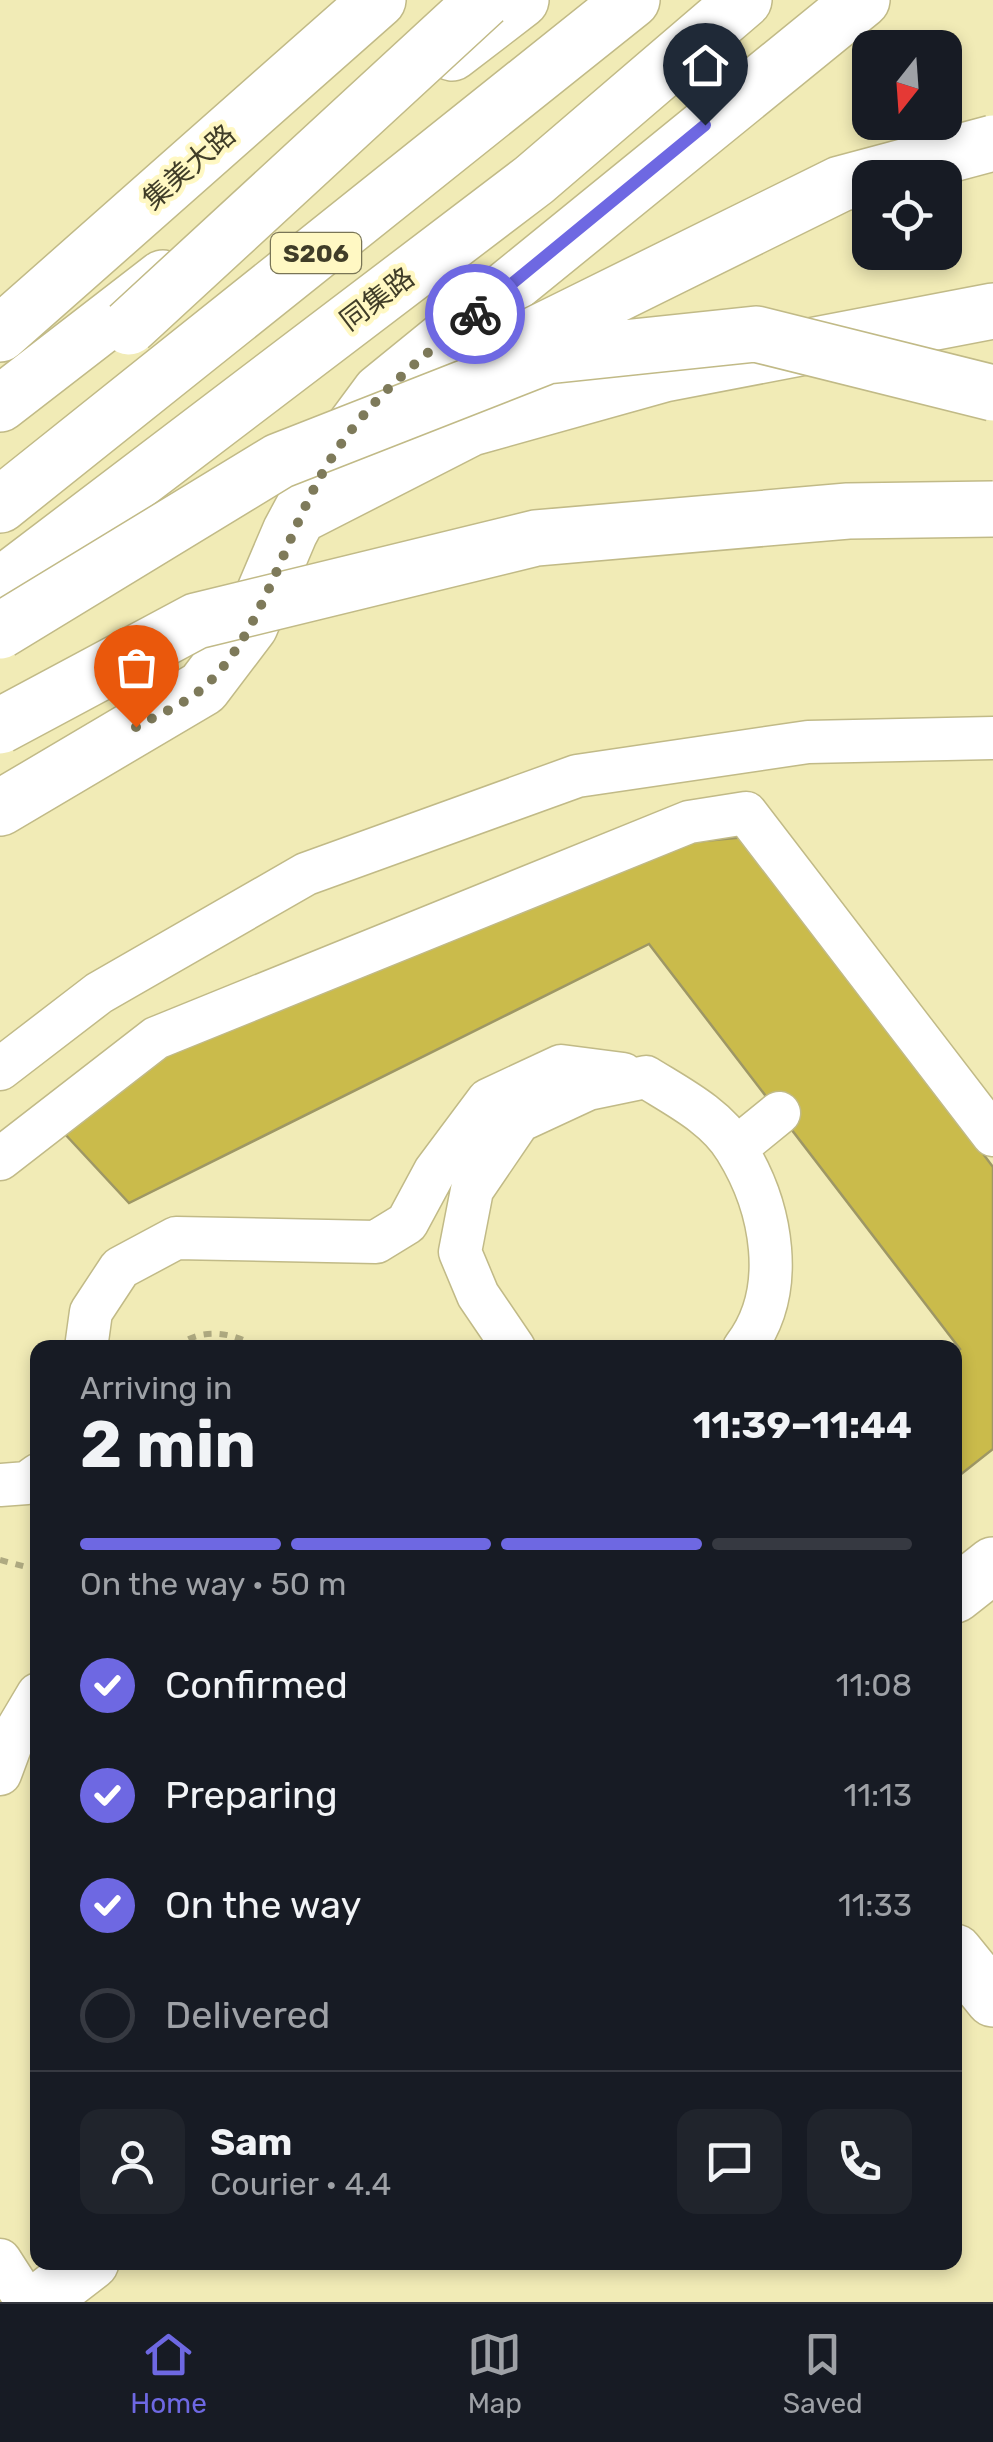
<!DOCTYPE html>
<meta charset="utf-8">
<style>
:root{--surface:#171b24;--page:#20242c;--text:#f1f3f6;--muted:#9ea1a6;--line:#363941;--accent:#6e68e2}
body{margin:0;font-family:Rubik,"Noto Sans SC",sans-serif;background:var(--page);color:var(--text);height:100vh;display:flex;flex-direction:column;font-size:38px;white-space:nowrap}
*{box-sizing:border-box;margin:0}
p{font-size:32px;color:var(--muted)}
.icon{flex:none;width:55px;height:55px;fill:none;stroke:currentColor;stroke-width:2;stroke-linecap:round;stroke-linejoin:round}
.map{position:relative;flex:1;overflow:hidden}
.details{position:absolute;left:30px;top:1340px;width:932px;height:930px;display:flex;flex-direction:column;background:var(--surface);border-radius:20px;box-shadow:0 5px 15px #0003}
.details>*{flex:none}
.needle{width:65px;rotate:197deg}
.tools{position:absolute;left:852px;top:30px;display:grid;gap:20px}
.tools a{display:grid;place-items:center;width:110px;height:110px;border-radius:20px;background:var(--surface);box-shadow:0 5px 15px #0003;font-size:50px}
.pin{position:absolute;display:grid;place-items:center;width:85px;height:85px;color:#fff;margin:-102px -42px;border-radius:50% 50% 50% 0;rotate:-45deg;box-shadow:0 0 10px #0007}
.pin .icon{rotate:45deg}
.courier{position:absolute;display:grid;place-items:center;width:100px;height:100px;margin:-50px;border:8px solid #6e68e2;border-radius:50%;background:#fff;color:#222;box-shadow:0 2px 12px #0007}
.summary em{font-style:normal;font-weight:700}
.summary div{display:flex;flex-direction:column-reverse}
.summary{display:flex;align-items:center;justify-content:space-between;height:170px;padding:0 50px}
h1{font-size:65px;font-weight:700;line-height:75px}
.bar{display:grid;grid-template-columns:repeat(4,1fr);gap:15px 10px;align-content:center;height:120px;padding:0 50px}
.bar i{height:12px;border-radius:8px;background:var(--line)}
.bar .active{background:var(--accent)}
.bar p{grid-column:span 4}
.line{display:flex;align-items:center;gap:25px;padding:0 50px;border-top:2px solid var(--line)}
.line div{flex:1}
.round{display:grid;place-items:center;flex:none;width:105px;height:105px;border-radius:20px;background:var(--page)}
ol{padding:0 50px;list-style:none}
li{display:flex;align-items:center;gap:30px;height:110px}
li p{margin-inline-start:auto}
li .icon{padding:10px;border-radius:50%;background:var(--accent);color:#fff;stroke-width:4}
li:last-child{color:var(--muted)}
li i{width:55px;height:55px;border:5px solid var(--line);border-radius:50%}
.menu{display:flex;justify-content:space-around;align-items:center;height:140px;border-top:2px solid var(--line);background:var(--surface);font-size:28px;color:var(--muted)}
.menu a{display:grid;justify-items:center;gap:5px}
.menu .active{color:var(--accent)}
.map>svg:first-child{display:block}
</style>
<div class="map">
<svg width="993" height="2302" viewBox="0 0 993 2302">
<rect width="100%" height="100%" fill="#f1ebb6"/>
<path fill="#cabb4b" stroke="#9e9765" stroke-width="2.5" d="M746 837 993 1167V1449L955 1479V1353L960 1349 649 944 129 1203 63 1132 166 1048 661 845Z"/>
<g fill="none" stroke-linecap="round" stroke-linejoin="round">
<defs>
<path id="street" d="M0 1069 99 993 306 874 577 776 808 742 993 738
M736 1148 779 1113
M0 1159 156 1038 689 822 746 813 993 1135
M86 1348 91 1312 120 1268 176 1238 376 1242 407 1223 435 1171 488 1100 561 1066 623 1074
M514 1348 478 1295 460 1252 472 1190 519 1121 588 1089 646 1077C678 1097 716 1116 736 1149 772 1207 788 1291 744 1348
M0 1485 27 1483 38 1475
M0 1774 16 1731 38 1694
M0 2260 27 2302"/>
<path id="secondary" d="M0 334 378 0
M299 516 471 428 664 374 993 311
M0 808 203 688 250 626 290 532 326 465 380 392 862 0
M955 1595 993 1565
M955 1952 993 1999
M39 2302 91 2262"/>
<path id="highway" d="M452 53 521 0
M0 404 163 278
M0 505 632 0
M0 586 534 180 744 0"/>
</defs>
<use href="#street" stroke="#c1ba87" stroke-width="45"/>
<use href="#secondary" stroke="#c1ba87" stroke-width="58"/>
<use href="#highway" stroke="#c1ba87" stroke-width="58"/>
<path stroke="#afaa81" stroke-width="6" stroke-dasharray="8 8" stroke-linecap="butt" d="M175 1348C201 1326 232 1332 259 1348
M0 1560 38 1570"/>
<use href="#street" stroke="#fff" stroke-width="42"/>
<use href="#secondary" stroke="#fff" stroke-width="55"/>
<use href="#highway" stroke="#fff" stroke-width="55"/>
<defs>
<path id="highway-bridge" d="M129 327 484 0
M510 347 840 184 993 143
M0 631 279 461 547 356 756 334 993 393
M0 726 196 621 536 538 848 511 993 509"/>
</defs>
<use href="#highway-bridge" stroke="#c1ba87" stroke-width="58" stroke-linecap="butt"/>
<use href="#highway-bridge" stroke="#fff" stroke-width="55"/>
</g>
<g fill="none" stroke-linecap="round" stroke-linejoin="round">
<path stroke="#7e7a5a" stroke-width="10" stroke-dasharray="0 18" d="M136 727C157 715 185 704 203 688 262 636 285 535 326 467 366 401 415 363 475 314"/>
<path stroke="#6e68e2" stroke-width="12" d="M475 314 705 125"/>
</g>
<g text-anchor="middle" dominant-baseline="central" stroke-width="9" stroke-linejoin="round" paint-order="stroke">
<rect fill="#fff8c3" stroke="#797556" stroke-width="2.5" x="271" y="233" width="90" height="40" rx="8"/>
<g font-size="25" font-weight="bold" fill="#403d28">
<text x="316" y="253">S206</text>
</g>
<g font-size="28" fill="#403d28" stroke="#fff8c3">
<text transform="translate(189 167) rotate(-41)">集美大路</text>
<text transform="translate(377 299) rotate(-37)">同集路</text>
</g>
</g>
</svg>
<div class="tools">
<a><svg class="needle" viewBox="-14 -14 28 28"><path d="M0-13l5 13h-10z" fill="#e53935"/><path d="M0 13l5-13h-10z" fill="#9ea1a6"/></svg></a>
<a><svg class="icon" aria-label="locate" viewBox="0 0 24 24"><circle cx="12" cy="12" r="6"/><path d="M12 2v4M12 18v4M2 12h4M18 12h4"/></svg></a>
</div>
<div class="pin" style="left:136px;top:727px;background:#ea580c"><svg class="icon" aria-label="bag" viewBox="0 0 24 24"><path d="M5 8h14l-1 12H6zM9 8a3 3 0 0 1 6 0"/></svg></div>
<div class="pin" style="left:705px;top:125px;background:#1f2937"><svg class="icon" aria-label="home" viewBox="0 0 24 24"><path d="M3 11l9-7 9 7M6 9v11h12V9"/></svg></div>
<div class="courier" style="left:475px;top:314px"><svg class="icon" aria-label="bike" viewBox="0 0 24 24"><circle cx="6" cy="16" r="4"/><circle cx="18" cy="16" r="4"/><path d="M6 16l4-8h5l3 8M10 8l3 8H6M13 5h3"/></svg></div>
<section class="details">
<div class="summary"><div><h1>2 min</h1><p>Arriving in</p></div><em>11:39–11:44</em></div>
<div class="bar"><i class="active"></i><i class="active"></i><i class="active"></i><i></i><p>On the way · 50 m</p></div>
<ol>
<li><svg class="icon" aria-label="check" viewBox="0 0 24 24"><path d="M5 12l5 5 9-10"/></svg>Confirmed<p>11:08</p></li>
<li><svg class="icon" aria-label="check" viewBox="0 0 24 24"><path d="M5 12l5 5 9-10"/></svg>Preparing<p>11:13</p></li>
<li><svg class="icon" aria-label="check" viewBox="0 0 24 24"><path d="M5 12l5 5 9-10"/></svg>On the way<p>11:33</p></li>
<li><i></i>Delivered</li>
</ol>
<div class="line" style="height:180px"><a class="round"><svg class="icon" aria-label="person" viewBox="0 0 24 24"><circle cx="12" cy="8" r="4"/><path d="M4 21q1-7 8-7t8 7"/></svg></a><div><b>Sam</b><p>Courier · 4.4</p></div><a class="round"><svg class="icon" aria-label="chat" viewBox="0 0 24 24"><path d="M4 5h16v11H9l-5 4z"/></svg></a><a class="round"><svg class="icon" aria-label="phone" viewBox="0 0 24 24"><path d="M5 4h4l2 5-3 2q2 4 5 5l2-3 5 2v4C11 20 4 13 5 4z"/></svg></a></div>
</section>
</div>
<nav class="menu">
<a class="active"><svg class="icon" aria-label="home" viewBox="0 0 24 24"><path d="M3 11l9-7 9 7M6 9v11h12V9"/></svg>Home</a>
<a><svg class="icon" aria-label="map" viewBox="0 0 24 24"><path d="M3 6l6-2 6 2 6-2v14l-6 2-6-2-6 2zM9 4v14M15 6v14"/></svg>Map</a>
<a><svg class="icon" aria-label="saved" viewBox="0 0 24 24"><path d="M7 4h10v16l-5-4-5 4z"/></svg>Saved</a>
</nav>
